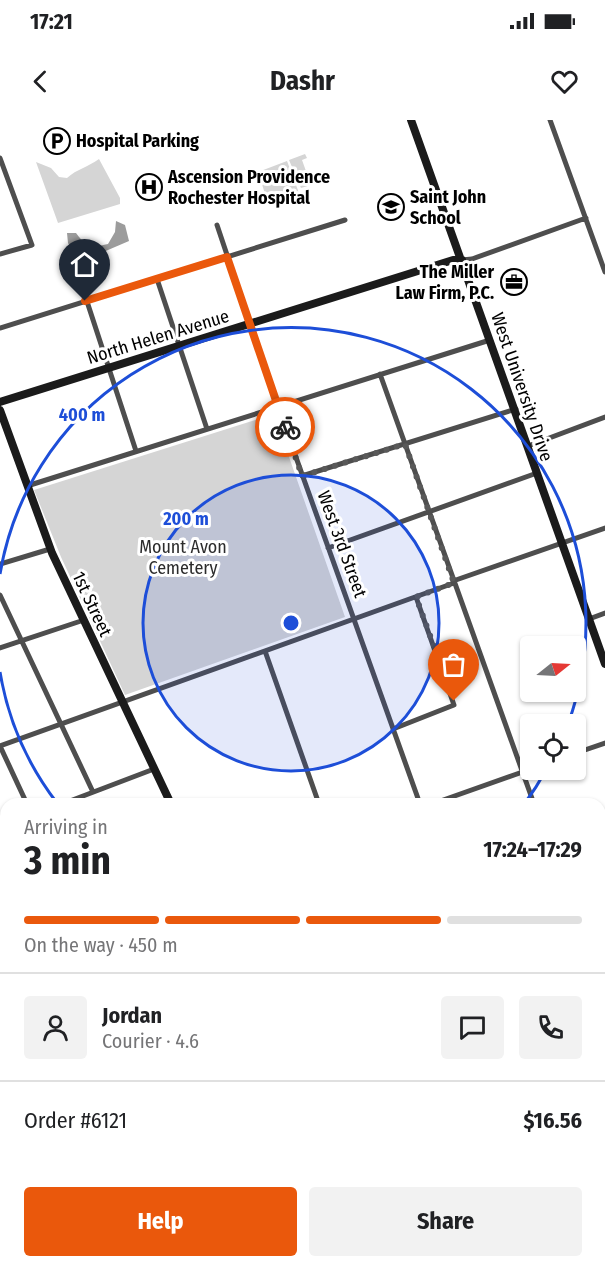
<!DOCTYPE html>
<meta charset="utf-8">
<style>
:root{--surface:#fff;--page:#f2f2f2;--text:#202124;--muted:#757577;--line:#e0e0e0;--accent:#ea580c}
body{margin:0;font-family:"Fira Sans Condensed",sans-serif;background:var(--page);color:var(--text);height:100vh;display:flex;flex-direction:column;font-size:22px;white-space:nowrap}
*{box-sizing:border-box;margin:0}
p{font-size:20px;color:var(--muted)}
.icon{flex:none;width:33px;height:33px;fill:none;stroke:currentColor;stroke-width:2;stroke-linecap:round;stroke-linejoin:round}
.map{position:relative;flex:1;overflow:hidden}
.drawer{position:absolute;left:0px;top:678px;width:606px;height:470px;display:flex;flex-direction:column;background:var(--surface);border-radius:18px 18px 0 0;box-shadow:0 2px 4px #0004}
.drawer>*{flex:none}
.needle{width:39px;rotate:72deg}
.fabs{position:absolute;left:520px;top:516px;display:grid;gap:12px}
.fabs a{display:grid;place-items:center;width:66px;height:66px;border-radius:6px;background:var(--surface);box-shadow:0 2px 4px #0004;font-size:30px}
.pin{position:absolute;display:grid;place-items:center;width:51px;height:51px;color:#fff;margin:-62px -26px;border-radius:50% 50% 50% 0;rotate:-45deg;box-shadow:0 0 6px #0007}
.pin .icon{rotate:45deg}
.courier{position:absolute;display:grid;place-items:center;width:60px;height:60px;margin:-30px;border:4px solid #ea580c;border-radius:50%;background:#fff;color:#222;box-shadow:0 2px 8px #0007}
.overview em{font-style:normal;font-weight:700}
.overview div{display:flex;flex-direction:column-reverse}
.overview{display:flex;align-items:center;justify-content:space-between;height:102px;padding:0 24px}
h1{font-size:39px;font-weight:700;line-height:45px}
.bar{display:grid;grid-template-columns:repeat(4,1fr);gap:9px 6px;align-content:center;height:72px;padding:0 24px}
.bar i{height:8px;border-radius:4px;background:var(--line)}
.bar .selected{background:var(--accent)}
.bar p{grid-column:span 4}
.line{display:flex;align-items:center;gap:15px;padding:0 24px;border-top:2px solid var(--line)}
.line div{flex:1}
.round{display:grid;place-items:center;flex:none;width:63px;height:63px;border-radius:6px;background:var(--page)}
.action{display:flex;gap:12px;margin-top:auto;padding:12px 24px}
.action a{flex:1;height:69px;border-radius:6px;background:var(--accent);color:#fff;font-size:24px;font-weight:700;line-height:69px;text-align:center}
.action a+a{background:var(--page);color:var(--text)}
.status{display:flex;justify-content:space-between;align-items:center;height:42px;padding:0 30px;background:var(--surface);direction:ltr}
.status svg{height:16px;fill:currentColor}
header{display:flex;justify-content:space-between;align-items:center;height:78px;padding:0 24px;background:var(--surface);font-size:27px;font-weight:700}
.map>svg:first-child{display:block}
</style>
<div class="status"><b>17:21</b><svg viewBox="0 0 49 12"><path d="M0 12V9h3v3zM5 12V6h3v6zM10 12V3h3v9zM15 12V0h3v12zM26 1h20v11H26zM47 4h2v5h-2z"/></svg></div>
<header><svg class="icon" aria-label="back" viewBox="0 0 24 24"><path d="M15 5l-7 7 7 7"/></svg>Dashr<svg class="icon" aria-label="heart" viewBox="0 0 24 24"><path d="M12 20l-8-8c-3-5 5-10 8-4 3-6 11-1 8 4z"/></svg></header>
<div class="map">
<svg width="605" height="1147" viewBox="0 0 605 1147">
<rect width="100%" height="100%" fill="#fff"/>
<path fill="#d5d5d5" d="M305 34 307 38 302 40 311 65 301 68 289 40Z
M99 39 120 78V84L58 103 36 42 51 48 59 57 67 58C77 49 88 47 99 39Z
M287 41 299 73 268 83 258 52Z
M274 294 345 497 125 575 61 437 34 370Z
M0 913 6 917V967L3 983 6 1009 0 1011Z"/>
<path fill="#9c9c9c" d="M116 101 125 105 129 121 87 139H77L68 123 67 113H76C86 127 92 128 108 124L115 112Z"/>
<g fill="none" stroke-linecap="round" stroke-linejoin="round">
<path stroke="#9c9c9c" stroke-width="1.5" d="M417 1144 419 1147"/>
<defs>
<path id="primary" d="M600 850 605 848
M0 1070 6 1067"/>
</defs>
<use href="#primary" stroke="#dbdbdb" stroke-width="11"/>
<path stroke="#4e4e4e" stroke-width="5" d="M550 0 605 152
M0 38 32 125 0 134
M217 105 278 287 420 684
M462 140 472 139 586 98
M77 151 136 331
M157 159 207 309
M0 208 345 100
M380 254 534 684
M528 326 605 297
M302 356 516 289
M27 366 490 220
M328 428 537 353
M0 444 50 429
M453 461 605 408
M0 475 93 672
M589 499 605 493
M0 528 84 500
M265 531 319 684
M393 609 454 585 416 477
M0 626 454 463
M0 626 27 684
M576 633 605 623
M62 684 154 649
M432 684 531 649
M600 696 605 694
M600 749 605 747
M600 868 605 882
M600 944 605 942
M600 992 605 991
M0 1057 4 1068
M111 1142 112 1147
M233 1142 237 1147"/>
<path stroke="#1b1b1b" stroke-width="8" d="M411 0 605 544
M0 282 453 140H462
M0 290 52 433 171 684
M584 1142 586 1147"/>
<use href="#primary" stroke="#000" stroke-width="8"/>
</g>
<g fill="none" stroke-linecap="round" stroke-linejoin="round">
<path stroke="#595959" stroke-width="6" stroke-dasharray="0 10.8" d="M285 307 302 356 405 324 454 463 416 477 454 581"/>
<path stroke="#ea580c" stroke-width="8" d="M85 181 227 137 285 307"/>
</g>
<circle cx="291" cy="503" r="148" fill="#1d4ed8" fill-opacity=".12"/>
<g fill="none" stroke="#1d4ed8" stroke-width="3">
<circle cx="291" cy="503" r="148"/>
<path d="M546 650A295 295 0 0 1 525 683M57 683A295 295 0 0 1 0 552M0 454A295 295 0 1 1 568 604"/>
</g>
<defs>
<symbol id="parking-ring" viewBox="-11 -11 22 22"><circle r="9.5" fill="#fff" stroke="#000" stroke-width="1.5"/><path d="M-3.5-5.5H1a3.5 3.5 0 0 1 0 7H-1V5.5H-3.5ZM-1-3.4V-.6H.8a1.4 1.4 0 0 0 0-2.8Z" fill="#000"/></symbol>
<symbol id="hospital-ring" viewBox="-11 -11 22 22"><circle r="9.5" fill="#fff" stroke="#000" stroke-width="1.5"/><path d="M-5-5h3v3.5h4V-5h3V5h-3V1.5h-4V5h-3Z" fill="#000"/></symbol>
<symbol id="school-ring" viewBox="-11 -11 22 22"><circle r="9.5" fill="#fff" stroke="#000" stroke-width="1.5"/><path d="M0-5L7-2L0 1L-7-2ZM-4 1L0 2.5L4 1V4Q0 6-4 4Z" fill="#000"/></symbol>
<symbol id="office-ring" viewBox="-11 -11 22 22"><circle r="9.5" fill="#fff" stroke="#000" stroke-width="1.5"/><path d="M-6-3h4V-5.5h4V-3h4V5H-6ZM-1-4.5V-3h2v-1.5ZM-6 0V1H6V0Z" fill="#000"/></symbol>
</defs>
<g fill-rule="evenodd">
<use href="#parking-ring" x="42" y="6" width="30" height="30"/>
<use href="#hospital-ring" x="134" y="52" width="30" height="30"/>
<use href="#school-ring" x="376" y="72" width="30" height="30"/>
<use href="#office-ring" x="499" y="147" width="30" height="30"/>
</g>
<g text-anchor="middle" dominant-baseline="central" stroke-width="6" stroke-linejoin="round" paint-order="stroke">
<g font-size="18" font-weight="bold" fill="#000" stroke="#fff" text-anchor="start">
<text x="76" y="21">Hospital Parking</text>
<text x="168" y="57">Ascension Providence<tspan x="168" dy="21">Rochester Hospital</tspan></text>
<text x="410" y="77">Saint John<tspan x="410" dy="21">School</tspan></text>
<text x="494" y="152" text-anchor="end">The Miller<tspan x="494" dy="21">Law Firm, P.C.</tspan></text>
</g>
<g font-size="18" fill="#000" stroke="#fff">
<text transform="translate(158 217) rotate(-17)">North Helen Avenue</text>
<text transform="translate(522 267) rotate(71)">West University Drive</text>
<text transform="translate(342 424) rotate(70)">West 3rd Street</text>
<text transform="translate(92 484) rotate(65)">1st Street</text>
</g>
<g font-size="18" fill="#2c2c2c" stroke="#fff">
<text x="183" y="427">Mount Avon<tspan x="183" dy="21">Cemetery</tspan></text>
</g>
</g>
<circle cx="291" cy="503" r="9" fill="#1d4ed8" stroke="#fff" stroke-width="3"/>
<g font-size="18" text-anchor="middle" font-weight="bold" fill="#1d4ed8" stroke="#fff" stroke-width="6" stroke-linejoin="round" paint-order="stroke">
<text x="82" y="301">400 m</text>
<text x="186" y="405">200 m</text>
</g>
</svg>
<div class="fabs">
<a><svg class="needle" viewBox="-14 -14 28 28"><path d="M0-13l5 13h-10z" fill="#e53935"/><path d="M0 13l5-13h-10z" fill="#757577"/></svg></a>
<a><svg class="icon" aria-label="locate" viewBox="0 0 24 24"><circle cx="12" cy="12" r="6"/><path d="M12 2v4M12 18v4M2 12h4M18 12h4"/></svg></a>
</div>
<div class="pin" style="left:454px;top:581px;background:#ea580c"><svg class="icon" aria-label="bag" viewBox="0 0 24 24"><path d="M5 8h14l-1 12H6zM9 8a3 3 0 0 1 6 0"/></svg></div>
<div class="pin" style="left:85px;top:181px;background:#1f2937"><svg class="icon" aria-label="home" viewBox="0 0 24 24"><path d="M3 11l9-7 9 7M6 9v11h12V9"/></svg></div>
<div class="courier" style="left:285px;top:307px"><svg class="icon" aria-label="bike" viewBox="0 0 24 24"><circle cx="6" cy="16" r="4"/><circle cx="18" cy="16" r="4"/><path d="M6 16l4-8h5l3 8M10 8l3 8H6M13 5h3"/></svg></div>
<section class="drawer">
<div class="overview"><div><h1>3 min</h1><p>Arriving in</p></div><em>17:24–17:29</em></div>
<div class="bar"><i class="selected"></i><i class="selected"></i><i class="selected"></i><i></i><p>On the way · 450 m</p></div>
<div class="line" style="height:108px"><a class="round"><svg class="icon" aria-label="person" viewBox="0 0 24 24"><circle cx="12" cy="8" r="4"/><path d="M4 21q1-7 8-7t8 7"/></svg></a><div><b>Jordan</b><p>Courier · 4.6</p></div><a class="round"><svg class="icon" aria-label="chat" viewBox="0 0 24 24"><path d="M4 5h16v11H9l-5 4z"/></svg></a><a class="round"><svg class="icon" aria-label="phone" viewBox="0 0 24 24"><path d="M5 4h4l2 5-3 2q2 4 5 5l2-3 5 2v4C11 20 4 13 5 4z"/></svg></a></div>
<div class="line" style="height:78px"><div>Order #6121</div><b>$16.56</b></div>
<div class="action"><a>Help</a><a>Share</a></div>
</section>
</div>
